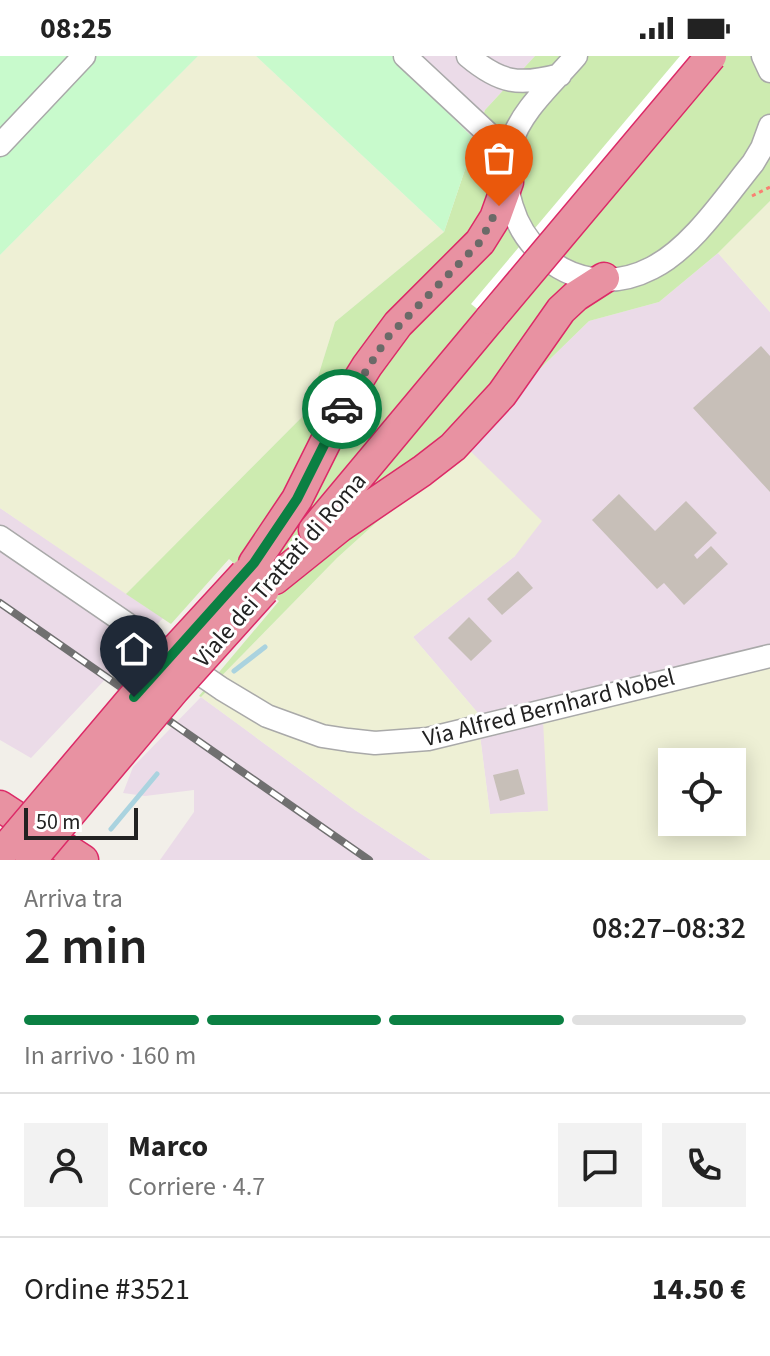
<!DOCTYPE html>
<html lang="it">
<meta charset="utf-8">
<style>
:root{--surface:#fff;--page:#f2f2f2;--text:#222;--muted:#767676;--line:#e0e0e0;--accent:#0b8043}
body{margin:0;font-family:"Source Sans 3",sans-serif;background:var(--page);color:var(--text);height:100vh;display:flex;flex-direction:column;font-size:30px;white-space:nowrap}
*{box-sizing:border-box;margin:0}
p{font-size:26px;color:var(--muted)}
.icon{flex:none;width:44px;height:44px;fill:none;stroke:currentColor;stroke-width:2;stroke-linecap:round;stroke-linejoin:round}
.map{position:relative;height:804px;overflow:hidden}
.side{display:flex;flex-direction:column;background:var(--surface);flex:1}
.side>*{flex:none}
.controls{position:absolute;left:658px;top:692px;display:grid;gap:16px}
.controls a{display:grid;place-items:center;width:88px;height:88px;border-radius:0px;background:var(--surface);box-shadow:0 4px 20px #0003;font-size:40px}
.scale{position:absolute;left:24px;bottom:20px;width:114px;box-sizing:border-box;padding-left:8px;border:4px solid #222;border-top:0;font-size:22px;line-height:28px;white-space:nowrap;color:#222;-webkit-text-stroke:6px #fff;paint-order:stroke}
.pin{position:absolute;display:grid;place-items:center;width:68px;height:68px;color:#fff;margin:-82px -34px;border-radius:50% 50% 50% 0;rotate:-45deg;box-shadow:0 0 8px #0007}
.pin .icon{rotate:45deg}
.courier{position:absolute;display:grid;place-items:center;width:80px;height:80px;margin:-40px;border:6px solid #0b8043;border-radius:50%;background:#fff;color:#222;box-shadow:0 2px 10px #0007}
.headline em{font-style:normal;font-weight:600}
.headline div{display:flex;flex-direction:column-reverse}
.headline{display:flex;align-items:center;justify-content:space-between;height:136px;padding:0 24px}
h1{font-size:52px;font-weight:600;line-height:60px}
.bar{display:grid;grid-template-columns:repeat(4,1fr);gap:12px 8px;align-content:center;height:96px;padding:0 24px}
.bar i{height:10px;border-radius:6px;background:var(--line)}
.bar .selected{background:var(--accent)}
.bar p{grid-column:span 4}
.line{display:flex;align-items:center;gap:20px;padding:0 24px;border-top:2px solid var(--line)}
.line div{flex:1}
.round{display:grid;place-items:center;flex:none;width:84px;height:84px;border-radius:0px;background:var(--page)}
.status{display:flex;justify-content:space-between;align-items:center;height:56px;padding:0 40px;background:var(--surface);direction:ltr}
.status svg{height:22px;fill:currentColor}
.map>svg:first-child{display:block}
</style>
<div class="status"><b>08:25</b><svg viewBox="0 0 49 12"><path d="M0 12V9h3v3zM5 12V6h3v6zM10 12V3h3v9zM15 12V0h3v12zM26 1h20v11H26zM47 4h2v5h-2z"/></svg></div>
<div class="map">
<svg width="770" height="804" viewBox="0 0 770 804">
<rect width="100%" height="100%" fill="#f2efe9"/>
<path fill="#ebdbe8" d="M392 0H535L485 54 475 84Z
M718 197 770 256V591L548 755 490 758 477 656 413 581 515 500 463 388 589 265 659 246Z
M0 452 163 562 31 702 0 684Z
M201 641 355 754 431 804H160L194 756V734L145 740 123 737 133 711Z"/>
<path fill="#eef0d5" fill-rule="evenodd" d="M198 0H256L444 176 335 266 307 356 126 538 0 452V199Z
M770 145V256L718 197Z
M463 388 542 465 515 500 413 581 477 656 490 758 548 755 543 665 770 591V804H431L355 754 201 641 337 502ZM672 706H732V766H672Z"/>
<path fill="#cdebb0" d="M535 0H770V145L718 197 659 246 589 265 463 388 337 502 201 641 199 640 279 545 229 503 171 568 126 538 307 356 335 266 444 176 485 54Z"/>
<path fill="#c8facc" d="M0 0H198L0 199Z
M256 0H392L475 84 444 176Z"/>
<path fill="#fff" d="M680 0H722L490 263 471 248Z"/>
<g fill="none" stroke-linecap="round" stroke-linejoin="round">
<path stroke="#aad3df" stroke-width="5" d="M234 615 265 591
M111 773 157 718"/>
</g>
<path fill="#c7bfb8" d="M761 290 770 300V436L693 352Z
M619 438 655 475 686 445 717 477 694 499 697 503 711 490 728 508 684 549 664 527 657 533 592 464Z
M518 515 533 532 502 559 487 543Z
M469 561 492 585 471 605 448 582Z
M518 713 525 738 500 745 493 719Z"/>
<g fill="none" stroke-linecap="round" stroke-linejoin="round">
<defs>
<path id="minor" d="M405 0 509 97
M468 0C500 27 519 30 560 19
M576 0C554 26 520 55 511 88 488 174 569 255 652 212 692 192 726 140 753 107L762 92 770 70
M763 0 770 15
M0 89 84 0
M0 481 222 633 267 660 322 680 348 684 375 687 428 683 770 600"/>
<path id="highway" d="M314 474 490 263
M254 507 297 443 349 339 367 310 398 268 480 186 495 162 508 126
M275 523 341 470 422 415 453 391 502 338 561 254 576 240 604 222
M0 750 83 804"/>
</defs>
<use href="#minor" stroke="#a9a9a9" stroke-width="25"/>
<use href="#highway" stroke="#dc2a67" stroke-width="33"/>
<path stroke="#fa8072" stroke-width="3" stroke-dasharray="4 4" stroke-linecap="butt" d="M476 93 485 110V122
M752 140 770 131"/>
<use href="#minor" stroke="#fff" stroke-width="22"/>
<use href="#highway" stroke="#e892a2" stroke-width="30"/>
<defs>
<path id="rail" d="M0 547 369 804"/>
</defs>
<use href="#rail" stroke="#707070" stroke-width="8"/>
<use href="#rail" stroke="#fff" stroke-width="5" stroke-dasharray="15" stroke-linecap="butt"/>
<defs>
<path id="highway-bridge" d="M490 263 711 0
M0 799 154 617 245 518
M31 804 174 634 264 534"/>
</defs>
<use href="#highway-bridge" stroke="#dc2a67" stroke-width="33" stroke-linecap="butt"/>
<use href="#highway-bridge" stroke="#e892a2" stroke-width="30"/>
</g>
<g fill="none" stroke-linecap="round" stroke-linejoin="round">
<path stroke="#6b6a68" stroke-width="8" stroke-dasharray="0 14.4" d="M342 353 387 282 480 186 499 150"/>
<path stroke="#0b8043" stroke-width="10" d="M134 641 254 507 297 443 342 353"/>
</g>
<g text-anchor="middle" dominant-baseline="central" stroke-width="6" stroke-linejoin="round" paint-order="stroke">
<g font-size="24" fill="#222" stroke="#fff">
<text transform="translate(280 514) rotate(-49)">Viale dei Trattati di Roma</text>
<text transform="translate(549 652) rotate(-14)">Via Alfred Bernhard Nobel</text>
</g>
</g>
</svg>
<div class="controls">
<a><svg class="icon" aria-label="locate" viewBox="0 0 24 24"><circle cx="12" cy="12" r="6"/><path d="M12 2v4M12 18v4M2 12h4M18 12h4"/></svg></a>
</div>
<div class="scale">50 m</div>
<div class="pin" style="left:499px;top:150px;background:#ea580c"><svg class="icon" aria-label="bag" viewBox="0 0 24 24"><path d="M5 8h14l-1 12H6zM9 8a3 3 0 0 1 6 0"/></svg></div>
<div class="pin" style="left:134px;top:641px;background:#1f2937"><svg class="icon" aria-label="home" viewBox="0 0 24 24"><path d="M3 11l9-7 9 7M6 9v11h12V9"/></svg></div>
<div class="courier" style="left:342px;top:353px"><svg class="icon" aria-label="car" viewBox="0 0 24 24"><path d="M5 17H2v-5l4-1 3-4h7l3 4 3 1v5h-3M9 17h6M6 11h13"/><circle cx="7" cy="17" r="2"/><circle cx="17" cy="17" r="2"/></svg></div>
</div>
<section class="side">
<div class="headline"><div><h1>2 min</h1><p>Arriva tra</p></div><em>08:27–08:32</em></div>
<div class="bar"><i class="selected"></i><i class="selected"></i><i class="selected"></i><i></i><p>In arrivo · 160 m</p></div>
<div class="line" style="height:144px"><a class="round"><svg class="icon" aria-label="person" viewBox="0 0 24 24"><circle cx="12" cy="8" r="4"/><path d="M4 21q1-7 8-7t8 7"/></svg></a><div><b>Marco</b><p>Corriere · 4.7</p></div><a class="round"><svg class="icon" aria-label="chat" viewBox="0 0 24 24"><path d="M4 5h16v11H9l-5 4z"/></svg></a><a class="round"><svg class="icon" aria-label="phone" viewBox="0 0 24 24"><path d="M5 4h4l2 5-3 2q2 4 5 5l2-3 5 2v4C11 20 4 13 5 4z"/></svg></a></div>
<div class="line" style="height:104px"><div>Ordine #3521</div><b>14.50 €</b></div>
</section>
